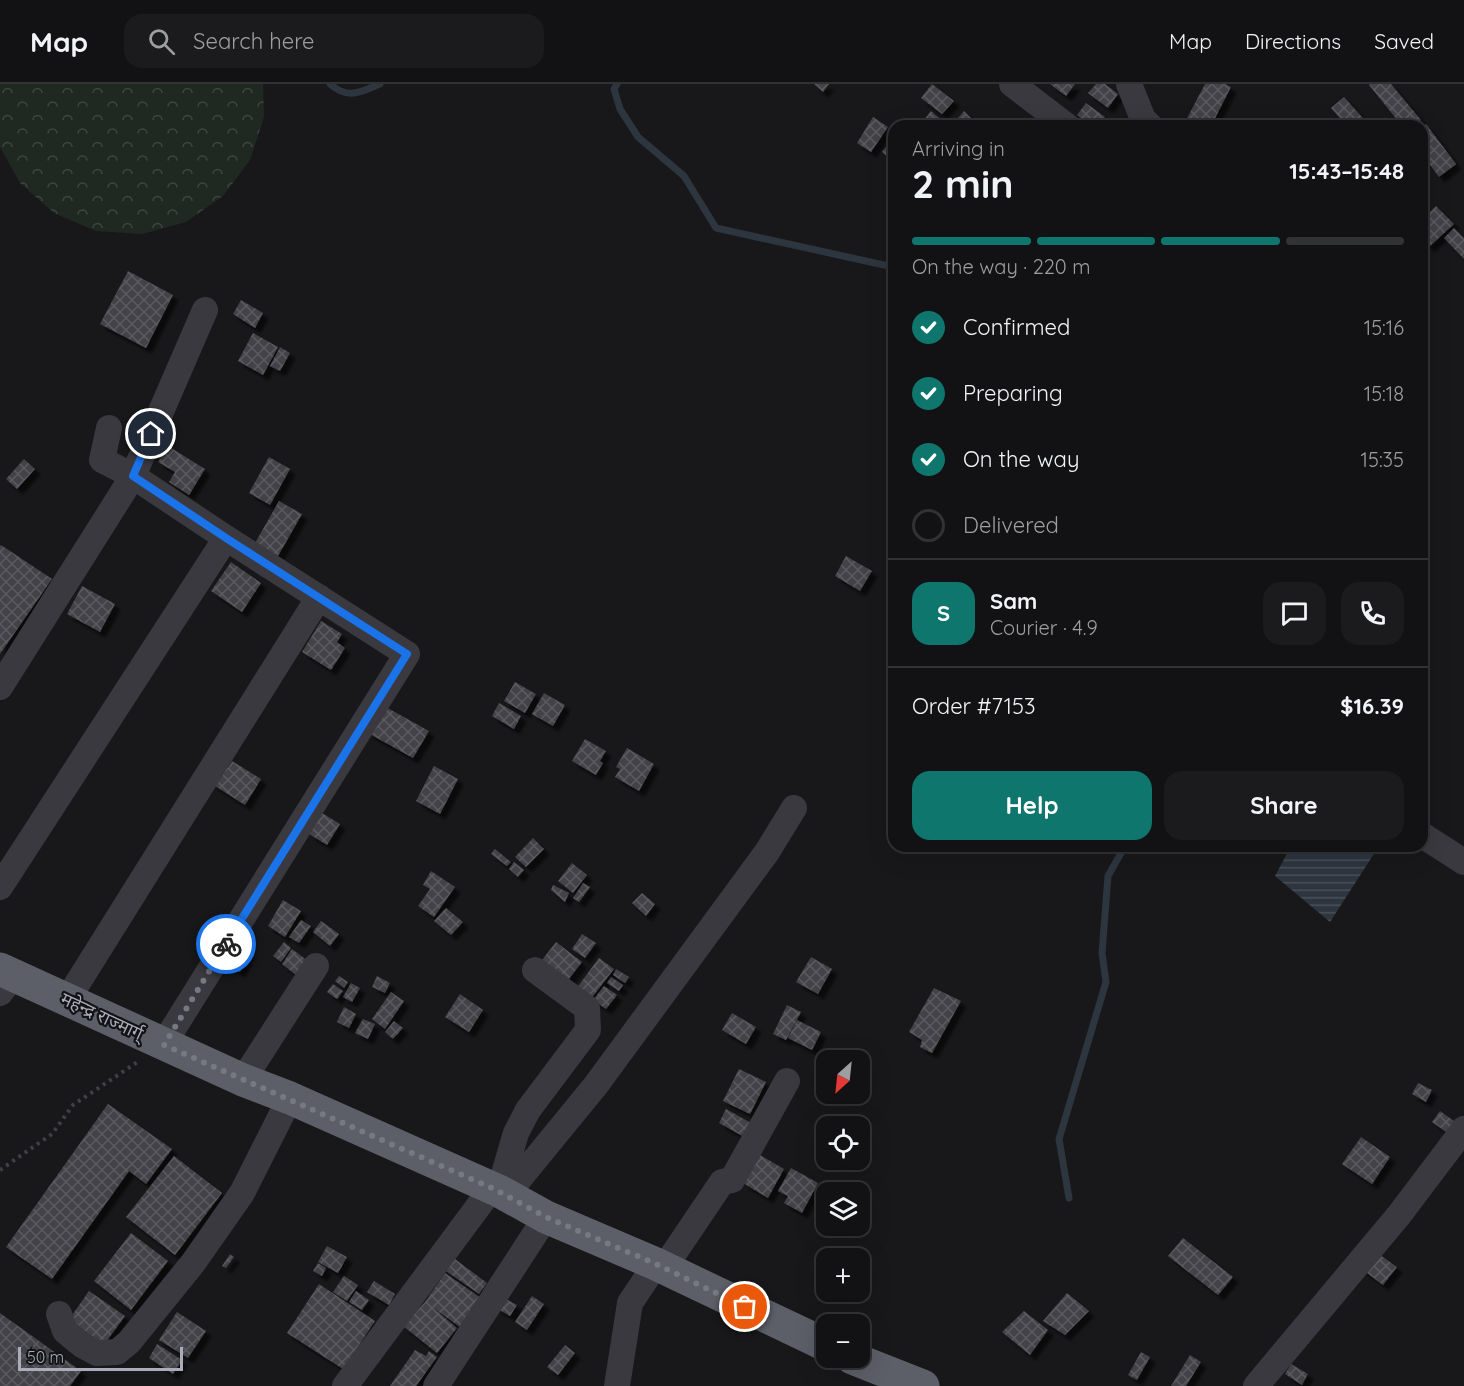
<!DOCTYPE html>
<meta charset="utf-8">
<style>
:root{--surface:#121214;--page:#1b1b1d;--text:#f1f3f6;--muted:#9c9ea0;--line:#313234;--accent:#0f766e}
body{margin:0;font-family:Quicksand,"Noto Sans Devanagari",sans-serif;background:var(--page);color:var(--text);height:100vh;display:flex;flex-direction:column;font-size:22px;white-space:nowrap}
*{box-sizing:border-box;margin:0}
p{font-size:20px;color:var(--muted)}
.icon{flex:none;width:33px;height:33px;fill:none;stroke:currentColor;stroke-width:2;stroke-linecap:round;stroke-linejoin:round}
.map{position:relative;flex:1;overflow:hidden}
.drawer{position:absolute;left:888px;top:36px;width:540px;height:732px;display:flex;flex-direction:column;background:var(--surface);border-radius:18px;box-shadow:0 6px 24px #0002,0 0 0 2px var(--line)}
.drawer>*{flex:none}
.needle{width:39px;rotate:207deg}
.buttons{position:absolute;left:816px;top:966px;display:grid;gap:12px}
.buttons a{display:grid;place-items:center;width:54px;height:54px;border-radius:12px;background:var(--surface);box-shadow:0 6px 24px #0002,0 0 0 2px var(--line);font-size:30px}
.scale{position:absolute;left:18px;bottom:15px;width:165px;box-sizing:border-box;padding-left:6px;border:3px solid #a9adbb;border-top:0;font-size:16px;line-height:21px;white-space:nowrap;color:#a9adbb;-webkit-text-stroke:4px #131315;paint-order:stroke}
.pin{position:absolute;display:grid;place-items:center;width:51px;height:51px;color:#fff;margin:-26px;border:3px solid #fff;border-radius:50%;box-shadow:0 2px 6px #0007}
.courier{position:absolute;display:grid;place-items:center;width:60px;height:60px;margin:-30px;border:4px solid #1a73e8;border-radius:50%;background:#fff;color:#222;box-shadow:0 2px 8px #0007}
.headline em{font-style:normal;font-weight:700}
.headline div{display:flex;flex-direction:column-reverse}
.headline{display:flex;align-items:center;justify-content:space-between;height:102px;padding:0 24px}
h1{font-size:39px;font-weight:700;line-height:45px}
.bar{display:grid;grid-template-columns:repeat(4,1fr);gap:9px 6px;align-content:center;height:72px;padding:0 24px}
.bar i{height:8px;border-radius:4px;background:var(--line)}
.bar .selected{background:var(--accent)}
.bar p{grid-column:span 4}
.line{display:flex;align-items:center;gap:15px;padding:0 24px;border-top:2px solid var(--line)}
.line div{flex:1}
.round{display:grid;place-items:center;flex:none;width:63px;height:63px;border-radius:18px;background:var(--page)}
ol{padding:0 24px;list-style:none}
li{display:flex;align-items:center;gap:18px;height:66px}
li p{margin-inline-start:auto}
li .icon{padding:6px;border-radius:50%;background:var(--accent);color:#fff;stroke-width:4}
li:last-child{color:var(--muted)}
li i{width:33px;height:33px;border:3px solid var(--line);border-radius:50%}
.button{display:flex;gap:12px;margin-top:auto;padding:12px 24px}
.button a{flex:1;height:69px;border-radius:18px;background:var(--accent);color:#fff;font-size:24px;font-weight:700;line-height:69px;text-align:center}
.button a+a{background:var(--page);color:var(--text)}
header{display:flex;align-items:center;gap:36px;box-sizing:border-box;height:84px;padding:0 30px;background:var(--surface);border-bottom:2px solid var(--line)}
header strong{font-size:28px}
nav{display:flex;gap:33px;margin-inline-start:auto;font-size:21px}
.search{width:420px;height:54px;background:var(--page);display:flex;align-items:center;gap:15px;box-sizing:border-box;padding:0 21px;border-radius:18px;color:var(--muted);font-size:22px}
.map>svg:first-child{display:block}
</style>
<header>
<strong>Map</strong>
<div class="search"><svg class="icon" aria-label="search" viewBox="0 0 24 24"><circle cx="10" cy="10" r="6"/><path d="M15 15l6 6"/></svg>Search here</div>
<nav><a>Map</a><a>Directions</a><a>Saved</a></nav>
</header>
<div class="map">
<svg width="1464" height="1302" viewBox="0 0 1464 1302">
<defs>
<pattern id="forest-crowns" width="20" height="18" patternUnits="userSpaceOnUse" patternTransform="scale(1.5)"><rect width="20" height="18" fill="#1f2922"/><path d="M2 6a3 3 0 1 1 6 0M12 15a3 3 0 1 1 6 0" fill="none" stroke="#3d4540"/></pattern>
<pattern id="water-rules" width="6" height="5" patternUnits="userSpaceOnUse" patternTransform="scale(1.5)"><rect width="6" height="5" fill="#2d353f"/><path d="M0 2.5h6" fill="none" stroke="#495059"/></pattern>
<pattern id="building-cross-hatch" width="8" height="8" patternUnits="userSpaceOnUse" patternTransform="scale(1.5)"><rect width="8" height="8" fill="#424247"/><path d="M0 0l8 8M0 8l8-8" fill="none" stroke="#5a5b60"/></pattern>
<filter id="shadow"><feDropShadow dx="5.5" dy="5.5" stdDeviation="1.5" flood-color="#0009"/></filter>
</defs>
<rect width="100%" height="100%" fill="#18181a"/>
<path fill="url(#forest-crowns)" d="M0 0H263L264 33 250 76 223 112 186 138 142 150 96 147 54 129 20 99 0 63Z"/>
<path fill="url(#water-rules)" d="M1291 762H1379L1330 838 1275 792Z"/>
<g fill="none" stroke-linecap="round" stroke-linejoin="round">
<path stroke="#2d353f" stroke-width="7" d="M330 0C348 16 360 8 380 0
M617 0 614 5 620 25 638 53 684 92 716 144 884 181 894 182
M1069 1114 1059 1055 1106 898 1102 869 1108 792 1125 762"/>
</g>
<path fill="url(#building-cross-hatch)" filter="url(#shadow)" d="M814 0H829L823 8Z
M932 0 954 17 942 30 921 14Z
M1050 0H1075L1066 12Z
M1096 0H1105L1118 10 1108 24 1088 9Z
M1205 0H1225L1231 3 1211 42H1183Z
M1370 0H1391L1421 36 1414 42H1402L1369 1Z
M1344 13 1370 42H1347L1331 24Z
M1086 19 1105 33 1098 42H1091L1077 31Z
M931 27 946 40 944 42H928L923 37Z
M964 27 974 37 969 42H953L952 41Z
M873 33 888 43 871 68 857 59Z
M1426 40 1456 80 1439 93 1422 70V44Z
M890 58 894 61V78L882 68Z
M1436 122 1454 140 1429 163 1422 156V136Z
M1454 144 1464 154V175L1444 154Z
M128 187 173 211 146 264 100 240Z
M241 216 263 229 255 244 233 230Z
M253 249 278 263 263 291 238 277Z
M280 263 290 269 280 287 270 282Z
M168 362 205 385 189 411 169 398 175 388 158 378Z
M269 373 290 385 270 421 249 409Z
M24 375 35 385 17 405 6 395Z
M279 417 302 430 278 472 255 459Z
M1 461 52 495 0 570V462Z
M846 472 872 487 860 507 835 492Z
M231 478 261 499 242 528 211 507Z
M82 502 115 520 100 548 67 530Z
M321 537 342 550 337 558 345 564 331 586 302 568Z
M515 598 536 610 525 629 504 617Z
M544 609 565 621 553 642 532 630Z
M499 619 521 632 514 645 492 632Z
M384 622 429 647 413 674 368 649Z
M585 655 606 667 600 677 603 679 596 691 572 677Z
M627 664 654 680 639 707 615 693 620 685 616 683Z
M232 677 261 695 245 721 212 700 224 681 228 684Z
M434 682 458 695 440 730 416 717Z
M322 729 340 740 327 761 309 750Z
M533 754 544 765 526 783 515 773Z
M495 765 511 778 507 782 491 770Z
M514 778 524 786 518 793 509 785Z
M572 779 587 791 573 809 558 797Z
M431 787 455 803 434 833 418 822 430 805 423 801Z
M583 799 590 803 579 818 573 814Z
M553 801 569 809 565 818 551 806Z
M642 809 655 820 646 832 632 819Z
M283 816 301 827 285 853 268 842Z
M446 824 463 838 451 851 434 837Z
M301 836 311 842 299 859 289 853Z
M321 837 339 850 330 862 313 848Z
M582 850 596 859 585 874 572 865Z
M284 858 291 864 281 878 273 872Z
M556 858 582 878 568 896 542 876Z
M234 861 249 868 240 888 225 880Z
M292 865 312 880 301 895 282 880Z
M811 873 832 885 818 910 796 898Z
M599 874 614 885 590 916 576 905Z
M616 885 629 893 625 899 613 891Z
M339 892 348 898 344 904 335 897Z
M377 892 390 899 385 909 372 903Z
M611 893 623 901 619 907 607 899Z
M351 899 360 904 352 918 343 913Z
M333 900 343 907 337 915 327 908Z
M604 902 617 911 606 925 593 916Z
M934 904 961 917 932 969 920 963 922 956 909 948Z
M391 908 404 917 385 945 372 935Z
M460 910 483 926 469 948 445 933Z
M787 921 801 928 786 956 773 950Z
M344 923 356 930 349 944 337 938Z
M732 929 756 943 746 960 722 946Z
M363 935 375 940 368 955 355 949Z
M797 936 821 948 812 966 788 954Z
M394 937 403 944 393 955 385 948Z
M739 985 766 998 750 1030 723 1017Z
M1418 999 1432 1006 1426 1018 1412 1010Z
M108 1020 172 1065 146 1100 129 1087 52 1195 6 1163Z
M726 1025 753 1040 746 1054 719 1039Z
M1440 1027 1457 1039 1449 1050 1432 1038Z
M1361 1053 1390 1073 1372 1100 1342 1080Z
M760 1071 784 1085 768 1114 743 1099Z
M174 1072 222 1109 175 1171 126 1133Z
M791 1084 818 1099 802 1129 784 1119 788 1112 778 1107Z
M131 1149 168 1177 131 1226 94 1197Z
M1183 1154 1233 1193 1218 1211 1168 1172Z
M327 1162 347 1173 338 1189 318 1178Z
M1372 1165 1397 1183 1383 1201 1359 1183Z
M230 1170 234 1173 226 1184 222 1182Z
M455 1175 487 1199 479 1210 446 1187Z
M318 1179 326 1184 322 1192 313 1187Z
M445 1189 481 1214 460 1243 432 1223 457 1244 437 1269 403 1242 425 1218Z
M344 1192 358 1201 347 1217 333 1208Z
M374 1197 395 1210 389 1221 367 1208Z
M319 1200 375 1237 343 1285 287 1249Z
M89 1207 125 1232 103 1262 68 1237Z
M356 1207 369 1216 362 1226 349 1218Z
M1067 1209 1089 1227 1065 1251 1043 1237Z
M532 1212 544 1220 527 1246 515 1238Z
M502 1213 517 1221 510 1232 496 1224Z
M1024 1227 1048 1246 1030 1271 1002 1248Z
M177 1228 206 1247 188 1274 159 1256Z
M0 1229 81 1287 70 1302H0Z
M157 1260 182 1276 173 1290 149 1274Z
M565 1261 575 1269 558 1291 547 1283Z
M415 1266 426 1272 429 1267 437 1273 416 1302H390Z
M1141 1268 1150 1273 1137 1296 1128 1291Z
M1190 1271 1201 1278 1186 1302H1171Z
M1291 1280 1308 1290 1302 1301 1285 1290Z"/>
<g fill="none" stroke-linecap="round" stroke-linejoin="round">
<path stroke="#3e4046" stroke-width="4" stroke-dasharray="3 4.5" stroke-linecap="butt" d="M0 1086 52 1050 73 1021 139 977"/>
<path stroke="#39393f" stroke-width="26" d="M1012 0 1067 42
M1129 0 1143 35 1150 42
M109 344 102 376 133 392 226 454 407 570 163 961
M0 603 133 392 205 226
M1422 751 1464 778
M0 803 226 454
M0 909 14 891
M67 916 319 513
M243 996 316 882
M499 1107 516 1049 528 1026 588 946 587 924 535 886
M506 1111 596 1001 767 768 794 724
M664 1184 722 1098 732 1096 787 997
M59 1230 65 1247 82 1261 97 1269 117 1268 129 1258 193 1179 242 1109 290 1014
M345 1302 492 1104
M436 1302 546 1133
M617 1302 630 1219 656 1180
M1256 1302 1399 1131 1464 1045"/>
<path stroke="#5c5e68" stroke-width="33" d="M0 885 243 996 290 1014 499 1107 546 1133 656 1180 826 1261
M852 1274 923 1302"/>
</g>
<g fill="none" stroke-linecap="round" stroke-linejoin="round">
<path stroke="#767983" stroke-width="6" stroke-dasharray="0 10.8" d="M226 860 164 961 492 1104 546 1133 656 1180 745 1223"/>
<path stroke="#1a73e8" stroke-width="8" d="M151 350 133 392 226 454 407 570 226 860"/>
</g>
<g text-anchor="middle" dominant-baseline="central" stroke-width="4.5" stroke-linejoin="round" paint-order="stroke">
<g font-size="18" fill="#a9adbb" stroke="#131315">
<text transform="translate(102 932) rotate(25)">महेन्द्र राज्मार्ग्</text>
</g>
</g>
</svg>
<div class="buttons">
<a><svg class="needle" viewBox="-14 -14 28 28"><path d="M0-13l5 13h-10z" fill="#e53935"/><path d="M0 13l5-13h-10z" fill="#9c9ea0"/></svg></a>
<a><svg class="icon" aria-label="locate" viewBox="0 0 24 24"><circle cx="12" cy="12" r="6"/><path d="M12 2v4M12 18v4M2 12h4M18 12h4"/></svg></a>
<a><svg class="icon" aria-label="layers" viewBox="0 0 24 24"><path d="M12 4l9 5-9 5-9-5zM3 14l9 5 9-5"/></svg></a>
<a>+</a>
<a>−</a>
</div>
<div class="scale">50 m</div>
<div class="pin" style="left:745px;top:1223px;background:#ea580c"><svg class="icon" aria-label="bag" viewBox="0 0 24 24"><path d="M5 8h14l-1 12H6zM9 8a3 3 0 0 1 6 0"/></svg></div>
<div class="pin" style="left:151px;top:350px;background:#1f2937"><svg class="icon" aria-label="home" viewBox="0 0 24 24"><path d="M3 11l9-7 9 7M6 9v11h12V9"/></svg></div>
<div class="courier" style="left:226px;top:860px"><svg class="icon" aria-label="bike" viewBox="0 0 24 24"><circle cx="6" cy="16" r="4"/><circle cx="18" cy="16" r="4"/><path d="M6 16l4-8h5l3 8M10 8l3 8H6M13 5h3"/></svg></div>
<section class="drawer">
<div class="headline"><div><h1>2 min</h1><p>Arriving in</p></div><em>15:43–15:48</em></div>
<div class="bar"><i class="selected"></i><i class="selected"></i><i class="selected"></i><i></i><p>On the way · 220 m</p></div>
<ol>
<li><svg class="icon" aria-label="check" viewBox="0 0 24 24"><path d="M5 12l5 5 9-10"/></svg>Confirmed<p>15:16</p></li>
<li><svg class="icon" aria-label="check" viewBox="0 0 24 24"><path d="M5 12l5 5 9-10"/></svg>Preparing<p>15:18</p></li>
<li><svg class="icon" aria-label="check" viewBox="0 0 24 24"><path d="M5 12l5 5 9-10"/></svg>On the way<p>15:35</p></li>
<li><i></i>Delivered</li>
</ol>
<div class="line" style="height:108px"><b class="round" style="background:var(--accent);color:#fff">S</b><div><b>Sam</b><p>Courier · 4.9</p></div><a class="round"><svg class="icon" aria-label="chat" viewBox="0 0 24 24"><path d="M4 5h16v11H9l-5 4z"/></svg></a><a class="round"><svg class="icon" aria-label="phone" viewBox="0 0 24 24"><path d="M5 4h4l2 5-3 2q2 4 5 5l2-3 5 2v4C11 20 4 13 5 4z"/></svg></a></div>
<div class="line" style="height:78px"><div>Order #7153</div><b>$16.39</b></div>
<div class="button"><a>Help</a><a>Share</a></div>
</section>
</div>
